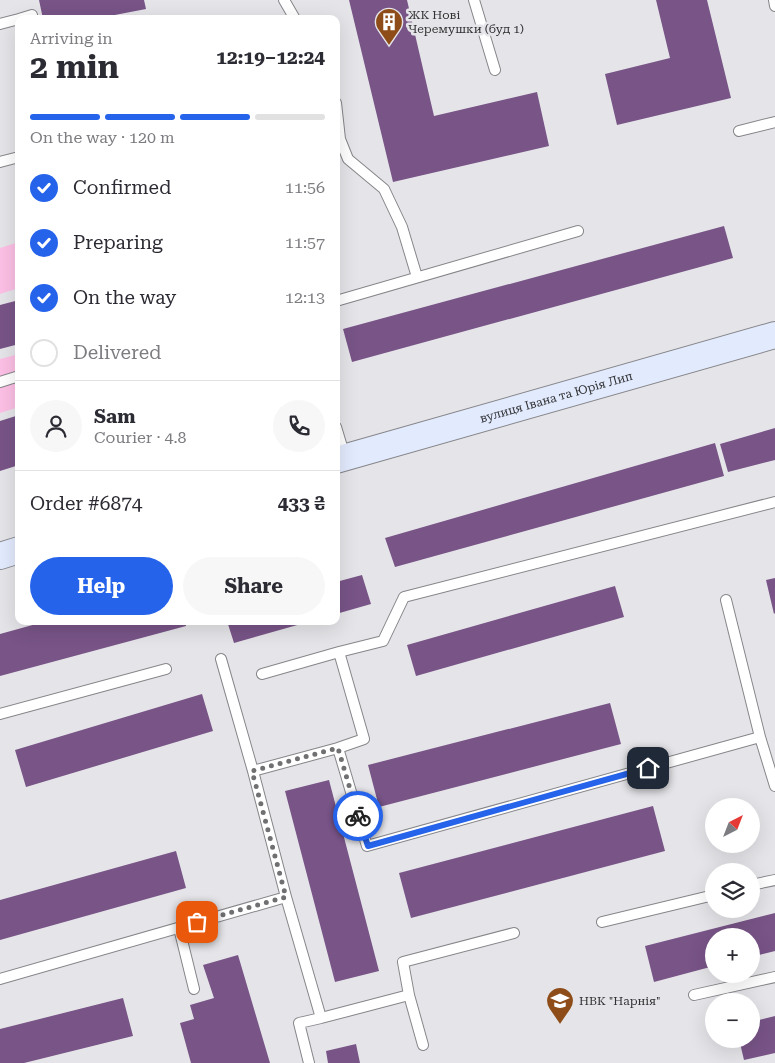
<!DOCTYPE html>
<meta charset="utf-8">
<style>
:root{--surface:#fff;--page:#f7f7f7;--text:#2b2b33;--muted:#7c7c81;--line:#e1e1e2;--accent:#2563eb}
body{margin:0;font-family:"Roboto Serif",serif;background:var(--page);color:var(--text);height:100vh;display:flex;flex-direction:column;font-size:19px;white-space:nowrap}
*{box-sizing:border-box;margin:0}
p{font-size:16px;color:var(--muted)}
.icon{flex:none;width:28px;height:28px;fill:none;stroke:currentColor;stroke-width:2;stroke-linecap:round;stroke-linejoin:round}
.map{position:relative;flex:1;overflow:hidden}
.details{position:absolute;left:15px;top:15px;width:325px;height:610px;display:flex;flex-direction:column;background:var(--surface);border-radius:10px;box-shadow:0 5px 20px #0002}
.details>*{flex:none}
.needle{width:32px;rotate:42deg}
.tools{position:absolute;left:705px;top:798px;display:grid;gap:10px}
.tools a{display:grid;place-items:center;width:55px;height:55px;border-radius:50%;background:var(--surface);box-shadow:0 5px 20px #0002;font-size:25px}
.pin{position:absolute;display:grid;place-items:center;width:42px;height:42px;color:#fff;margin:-21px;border-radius:10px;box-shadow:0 2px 8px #0006}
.courier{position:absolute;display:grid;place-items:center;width:50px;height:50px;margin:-25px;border:4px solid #2563eb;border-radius:50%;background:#fff;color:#222;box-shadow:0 1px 6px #0007}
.head em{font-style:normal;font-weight:700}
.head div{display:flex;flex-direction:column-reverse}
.head{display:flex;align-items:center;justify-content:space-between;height:85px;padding:0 15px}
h1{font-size:32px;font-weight:700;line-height:38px}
.bar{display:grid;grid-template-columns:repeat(4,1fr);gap:8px 5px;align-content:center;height:60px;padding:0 15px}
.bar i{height:6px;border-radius:4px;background:var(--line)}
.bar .on{background:var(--accent)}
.bar p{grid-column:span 4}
.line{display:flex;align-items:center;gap:12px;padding:0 15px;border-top:1px solid var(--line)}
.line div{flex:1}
.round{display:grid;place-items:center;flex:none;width:52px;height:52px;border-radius:26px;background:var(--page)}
ol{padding:0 15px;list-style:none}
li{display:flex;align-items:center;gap:15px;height:55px}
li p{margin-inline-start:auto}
li .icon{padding:5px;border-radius:50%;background:var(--accent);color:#fff;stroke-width:4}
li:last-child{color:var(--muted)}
li i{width:28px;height:28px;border:2px solid var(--line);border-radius:50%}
.button{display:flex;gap:10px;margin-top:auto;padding:10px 15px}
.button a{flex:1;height:58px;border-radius:30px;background:var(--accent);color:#fff;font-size:20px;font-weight:700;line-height:58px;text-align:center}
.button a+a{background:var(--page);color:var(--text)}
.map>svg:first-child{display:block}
</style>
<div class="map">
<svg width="775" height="1063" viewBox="0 0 775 1063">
<rect width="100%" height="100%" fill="#e5e5e9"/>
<path fill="#fcbfe5" d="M19 242V288L0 294V248Z
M19 354V407L0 413V359Z"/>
<path fill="#785487" d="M39 0H144L146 9 94 19H43Z
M349 0H407L434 116 537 92 549 146 393 182Z
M656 0H707L731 98 617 125 605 74 670 58Z
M724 226 733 258 352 362 343 329Z
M19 300V344L0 349V305Z
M19 415V465L0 471V421Z
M775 428V460L728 472 720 444Z
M715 443 724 476 395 567 385 538Z
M362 575 371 604 336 614V582Z
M775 578V613L774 614 766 580Z
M615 586 624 617 416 676 407 645Z
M47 621H185L186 626 0 676V634Z
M227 621H308V622L234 643Z
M202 694 213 731 26 787 15 750Z
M610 703 621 744 379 807 368 765Z
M329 780 379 971 335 982 285 791Z
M653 806 665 851 411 918 399 873Z
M176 851 186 888 0 940V900Z
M775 913V951L751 957V936H714V966L654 982 645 946Z
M238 955 270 1063H191L180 1023 194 1019 190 1005 214 998 203 965Z
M123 998 133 1036 24 1063H0V1029Z
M775 1016V1053L744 1060 739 1039H751V1022Z
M356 1044 360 1063H328L326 1051Z"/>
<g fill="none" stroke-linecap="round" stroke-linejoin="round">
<defs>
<path id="lane" d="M284 0 295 19
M474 0 495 70
M774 0 775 6
M19 19 32 15
M0 24 19 19
M336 103 340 139 348 159 384 189 402 227 417 277
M739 131 775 122
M0 162 19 157
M336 301 578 231
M0 382 19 376
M336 427 345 457
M726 600 760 737
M339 652 383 641 404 597 775 502
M221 659 253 771
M262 674 339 652 364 739 338 748
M0 714 166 669
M751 885 775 880
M602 922 714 895
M179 928 194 989
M0 979 286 897
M409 995 403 962 514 933
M694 995 775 977
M321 1018 409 995 423 1045
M309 1063 299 1023 321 1018 286 897 253 771 338 748 367 846 760 737 775 786"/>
<g id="secondary">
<path id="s1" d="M336 460 775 335"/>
<path d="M0 556 19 550"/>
</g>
</defs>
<use href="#lane" stroke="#86868a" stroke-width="12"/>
<use href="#secondary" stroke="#86868a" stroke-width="28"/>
<use href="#lane" stroke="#fff" stroke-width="10"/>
<use href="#secondary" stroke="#e2eafd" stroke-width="26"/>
</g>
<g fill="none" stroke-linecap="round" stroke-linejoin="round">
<path stroke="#707073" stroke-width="5" stroke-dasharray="0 9" d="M197 922 286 897 252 771 338 748 358 816"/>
<path stroke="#2563eb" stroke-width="6" d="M358 816 368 846 648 768"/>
</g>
<defs>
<symbol id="building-pin" viewBox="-11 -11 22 30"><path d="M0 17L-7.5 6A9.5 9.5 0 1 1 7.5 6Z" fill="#8e4d18" stroke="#e5e5e9"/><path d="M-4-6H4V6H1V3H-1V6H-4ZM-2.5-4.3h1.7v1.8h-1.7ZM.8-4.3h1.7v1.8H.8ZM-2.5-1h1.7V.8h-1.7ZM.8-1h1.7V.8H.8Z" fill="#fff"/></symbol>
<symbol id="school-pin" viewBox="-11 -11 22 30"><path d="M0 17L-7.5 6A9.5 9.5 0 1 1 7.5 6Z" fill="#8e4d18" stroke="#e5e5e9"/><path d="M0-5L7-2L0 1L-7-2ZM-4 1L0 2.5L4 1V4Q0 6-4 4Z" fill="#fff"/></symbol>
</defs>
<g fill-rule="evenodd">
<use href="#building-pin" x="373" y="6" width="32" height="43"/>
<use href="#school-pin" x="544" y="985" width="32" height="43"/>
</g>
<g text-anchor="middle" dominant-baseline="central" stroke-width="5" stroke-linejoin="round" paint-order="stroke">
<g font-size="12" fill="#313133" stroke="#e5e5e9" text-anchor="start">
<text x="408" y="15">ЖК Нові<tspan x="408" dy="14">Черемушки (буд 1)</tspan></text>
<text x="579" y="1001">НВК "Нарнія"</text>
</g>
<g font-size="12" fill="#313133" stroke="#e5e5e9">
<text stroke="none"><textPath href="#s1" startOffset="229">вулиця Івана та Юрія Лип</textPath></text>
</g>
</g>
</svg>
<div class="tools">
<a><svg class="needle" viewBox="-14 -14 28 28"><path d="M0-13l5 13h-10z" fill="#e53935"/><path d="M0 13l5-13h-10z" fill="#7c7c81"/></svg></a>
<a><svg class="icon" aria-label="layers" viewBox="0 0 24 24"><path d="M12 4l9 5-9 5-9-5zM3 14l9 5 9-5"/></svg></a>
<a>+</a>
<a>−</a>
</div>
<div class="pin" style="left:197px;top:922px;background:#ea580c"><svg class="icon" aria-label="bag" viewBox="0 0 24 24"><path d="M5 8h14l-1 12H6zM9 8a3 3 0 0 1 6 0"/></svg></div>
<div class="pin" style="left:648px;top:768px;background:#1f2937"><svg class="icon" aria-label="home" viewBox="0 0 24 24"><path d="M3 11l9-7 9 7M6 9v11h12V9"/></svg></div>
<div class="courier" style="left:358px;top:816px"><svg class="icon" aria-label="bike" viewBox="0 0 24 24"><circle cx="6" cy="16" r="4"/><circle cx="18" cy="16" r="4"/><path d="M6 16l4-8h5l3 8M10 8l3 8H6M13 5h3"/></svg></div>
<section class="details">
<div class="head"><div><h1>2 min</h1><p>Arriving in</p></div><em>12:19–12:24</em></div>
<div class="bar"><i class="on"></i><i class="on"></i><i class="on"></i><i></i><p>On the way · 120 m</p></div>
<ol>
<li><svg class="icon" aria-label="check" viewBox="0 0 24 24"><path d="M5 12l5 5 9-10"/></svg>Confirmed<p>11:56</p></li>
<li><svg class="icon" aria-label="check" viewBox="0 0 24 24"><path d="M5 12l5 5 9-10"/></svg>Preparing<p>11:57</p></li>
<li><svg class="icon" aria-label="check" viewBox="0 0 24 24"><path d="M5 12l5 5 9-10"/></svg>On the way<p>12:13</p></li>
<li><i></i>Delivered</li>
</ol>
<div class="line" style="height:90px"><a class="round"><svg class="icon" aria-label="person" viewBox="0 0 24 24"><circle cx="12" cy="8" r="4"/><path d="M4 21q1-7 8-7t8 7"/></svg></a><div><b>Sam</b><p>Courier · 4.8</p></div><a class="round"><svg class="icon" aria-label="phone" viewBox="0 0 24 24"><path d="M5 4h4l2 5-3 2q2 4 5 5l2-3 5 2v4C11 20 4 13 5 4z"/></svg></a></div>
<div class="line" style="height:65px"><div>Order #6874</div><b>433 ₴</b></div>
<div class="button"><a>Help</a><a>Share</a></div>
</section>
</div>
